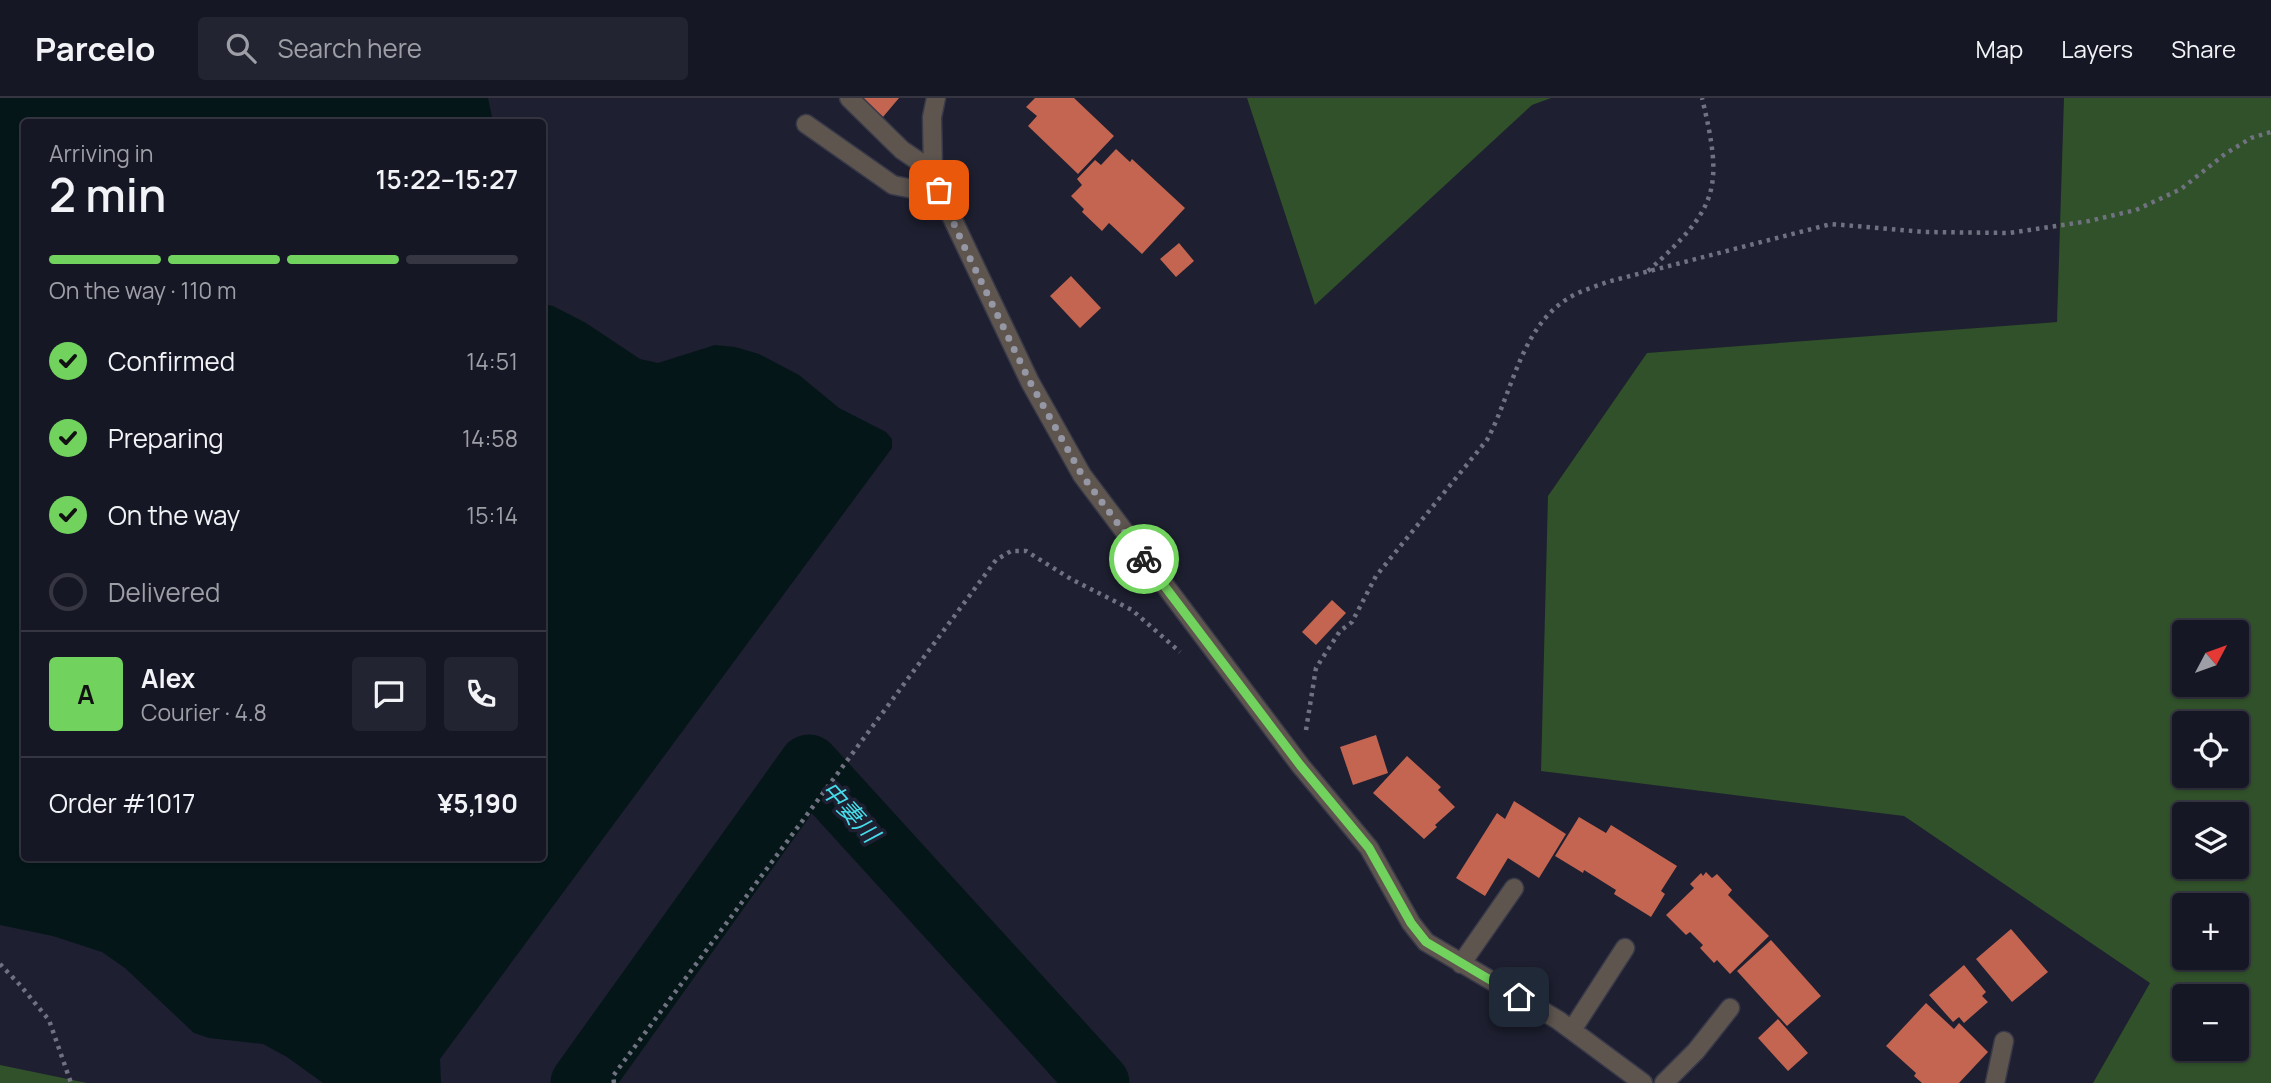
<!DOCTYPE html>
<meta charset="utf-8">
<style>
:root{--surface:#161724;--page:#232431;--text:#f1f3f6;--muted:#9e9fa6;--line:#353641;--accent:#71d35e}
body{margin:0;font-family:Manrope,"Noto Sans JP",sans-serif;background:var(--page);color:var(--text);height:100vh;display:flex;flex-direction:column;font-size:26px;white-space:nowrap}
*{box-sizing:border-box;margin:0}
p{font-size:23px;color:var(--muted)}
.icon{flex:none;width:38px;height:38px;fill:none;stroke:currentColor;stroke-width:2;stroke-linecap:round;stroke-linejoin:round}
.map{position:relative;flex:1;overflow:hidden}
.side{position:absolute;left:21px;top:21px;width:525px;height:742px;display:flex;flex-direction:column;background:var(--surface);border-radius:7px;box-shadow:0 2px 5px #0004,0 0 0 2px var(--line)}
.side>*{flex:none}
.needle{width:46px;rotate:49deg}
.buttons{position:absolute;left:2172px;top:522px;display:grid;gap:14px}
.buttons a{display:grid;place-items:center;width:77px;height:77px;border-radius:7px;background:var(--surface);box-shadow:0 2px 5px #0004,0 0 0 2px var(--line);font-size:35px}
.pin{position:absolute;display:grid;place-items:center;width:60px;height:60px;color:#fff;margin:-30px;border-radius:14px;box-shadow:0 4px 10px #0006}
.courier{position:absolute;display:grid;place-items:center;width:70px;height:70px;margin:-35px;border:5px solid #71d35e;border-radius:50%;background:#fff;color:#222;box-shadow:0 2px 9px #0007}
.overview em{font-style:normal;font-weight:600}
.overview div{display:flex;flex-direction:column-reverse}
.overview{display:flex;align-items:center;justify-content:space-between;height:119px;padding:0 28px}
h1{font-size:46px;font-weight:600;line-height:52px}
.bar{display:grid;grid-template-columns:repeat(4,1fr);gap:10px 7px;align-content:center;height:84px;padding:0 28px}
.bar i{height:9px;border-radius:5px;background:var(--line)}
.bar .active{background:var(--accent)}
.bar p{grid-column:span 4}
.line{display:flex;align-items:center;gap:18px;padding:0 28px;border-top:2px solid var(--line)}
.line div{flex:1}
.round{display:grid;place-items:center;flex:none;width:74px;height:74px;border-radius:7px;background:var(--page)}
ol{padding:0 28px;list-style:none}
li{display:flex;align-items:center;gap:21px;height:77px}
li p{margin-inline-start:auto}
li .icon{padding:7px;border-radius:50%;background:var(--accent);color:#111;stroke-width:4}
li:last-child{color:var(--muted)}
li i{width:38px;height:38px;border:4px solid var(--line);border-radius:50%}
header{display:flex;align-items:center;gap:42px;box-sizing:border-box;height:98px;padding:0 35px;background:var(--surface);border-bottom:2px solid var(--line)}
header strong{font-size:33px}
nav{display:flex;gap:38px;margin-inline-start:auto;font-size:24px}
.search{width:490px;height:63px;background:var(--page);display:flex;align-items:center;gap:18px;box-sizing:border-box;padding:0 24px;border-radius:7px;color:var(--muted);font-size:26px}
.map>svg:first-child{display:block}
</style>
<header>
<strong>Parcelo</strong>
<div class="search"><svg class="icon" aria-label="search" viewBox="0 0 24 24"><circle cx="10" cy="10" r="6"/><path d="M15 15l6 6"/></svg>Search here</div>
<nav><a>Map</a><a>Layers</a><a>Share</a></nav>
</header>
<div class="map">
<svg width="2271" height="985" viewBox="0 0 2271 985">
<rect width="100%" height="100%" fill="#1e1f30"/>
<path fill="#30512a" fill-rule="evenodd" d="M1247 0H1551L1532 7 1315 207Z
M2064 0H2271V985H2093L2150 885 1904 718 1541 673 1548 398 1647 255 2057 224ZM2184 534H2236V586H2184ZM2184 625H2236V677H2184ZM2184 716H2236V768H2184ZM2184 807H2236V859H2184ZM2184 898H2236V950H2184Z
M0 967 87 985H0Z"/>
<path fill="#041618" d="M0 0H488L493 24H24V760H542L543 206 553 208 586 225 640 261 658 265 715 247 735 249 759 256 799 277 839 310 886 334 892 341V350L440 961 441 985H323L287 959 263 946 209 940 194 935 125 870 102 854 53 838 0 827Z"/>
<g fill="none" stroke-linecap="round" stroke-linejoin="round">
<path stroke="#041618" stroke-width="61" d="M581 985 809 667 1099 985"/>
</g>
<path fill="#c36550" d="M854 0H899L883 19 868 6 865 9Z
M1035 0H1074L1114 38 1078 76 1028 28 1037 18 1026 9Z
M1116 51 1130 64 1132 61 1185 110 1142 156 1109 125 1102 133 1082 114 1084 111 1071 98 1082 87 1077 81 1095 62 1101 67Z
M1179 145 1194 163 1176 179 1160 161Z
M1071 178 1101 210 1080 230 1050 198Z
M1332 502 1346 515 1316 547 1302 534Z
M1376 637 1388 675 1353 687 1340 649Z
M1407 658 1441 689 1438 692 1455 709 1435 727 1437 729 1424 741 1373 695Z
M1514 703 1566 736 1539 780 1508 760 1485 798 1456 780 1497 715 1505 721Z
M1579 719 1606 735 1611 727 1677 768 1661 793 1665 796 1651 819 1614 796 1616 792 1584 772 1583 775 1555 758Z
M1706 774 1712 780 1717 776 1732 792 1728 797 1769 838 1730 876 1717 862 1714 865 1700 850 1703 847 1690 834 1686 837 1666 817 1694 790 1690 786 1701 775 1703 778Z
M2011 831 2048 874 2012 904 1976 861Z
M1771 842 1821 898 1787 928 1737 873Z
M1964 867 1986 894 1982 898 1988 904 1964 925 1959 919 1953 924 1929 897Z
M1926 905 1954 931 1959 925 1988 954 1959 985H1922L1914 978 1916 975 1886 948Z
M1778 921 1808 955 1788 973 1758 940Z"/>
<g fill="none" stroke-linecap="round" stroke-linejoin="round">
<defs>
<path id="minor" d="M849 0 902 52 933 73
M936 0 932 19 933 73 945 105 1030 284 1082 377 1300 667 1369 750 1411 825 1426 844 1558 922 1643 985
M806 26 893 87 918 92H939
M1461 866 1514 790
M1572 932 1625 850
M1664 985 1696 953 1730 910
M1995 985 2004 943"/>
</defs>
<use href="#minor" stroke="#383949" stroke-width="21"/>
<path stroke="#717281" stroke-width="4.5" stroke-dasharray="3.5 5" stroke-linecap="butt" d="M1648 173C1718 110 1724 91 1702 0
M1306 632 1316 570 1327 553 1340 533 1352 524 1376 478 1487 342C1514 292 1521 223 1576 196 1586 191 1597 188 1607 184L1831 126 1925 134 2009 135 2089 123 2136 112 2181 91 2225 56 2251 40 2271 34
M0 866 20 887 49 922 71 985
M614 985 613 978 996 462 1011 453H1026L1071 481 1132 512 1180 554"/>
<use href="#minor" stroke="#5e554f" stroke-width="18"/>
</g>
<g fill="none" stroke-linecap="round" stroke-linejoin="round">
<path stroke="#9697a5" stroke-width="7" stroke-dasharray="0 12.6" d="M939 92 962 144 1030 284 1082 377 1144 461"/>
<path stroke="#71d35e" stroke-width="9" d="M1144 461 1300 667 1369 750 1411 825 1426 844 1519 899"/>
</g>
<g text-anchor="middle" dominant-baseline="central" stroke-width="7" stroke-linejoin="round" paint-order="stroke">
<g font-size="24" font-style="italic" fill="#45dbe8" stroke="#1e1f30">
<text transform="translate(851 713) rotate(48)">中妻川</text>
</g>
</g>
</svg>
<div class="buttons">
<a><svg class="needle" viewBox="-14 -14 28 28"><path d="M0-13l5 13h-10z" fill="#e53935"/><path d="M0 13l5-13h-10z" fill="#9e9fa6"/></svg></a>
<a><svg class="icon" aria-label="locate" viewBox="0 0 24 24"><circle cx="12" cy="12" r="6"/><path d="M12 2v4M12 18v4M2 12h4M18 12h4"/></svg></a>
<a><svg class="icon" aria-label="layers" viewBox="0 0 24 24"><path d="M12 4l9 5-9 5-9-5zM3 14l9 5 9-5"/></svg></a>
<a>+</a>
<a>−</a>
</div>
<div class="pin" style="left:939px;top:92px;background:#ea580c"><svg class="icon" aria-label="bag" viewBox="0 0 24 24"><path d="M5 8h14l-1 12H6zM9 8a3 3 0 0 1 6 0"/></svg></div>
<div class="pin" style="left:1519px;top:899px;background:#1f2937"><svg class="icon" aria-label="home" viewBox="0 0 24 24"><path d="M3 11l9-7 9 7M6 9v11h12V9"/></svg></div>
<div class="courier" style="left:1144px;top:461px"><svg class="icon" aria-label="bike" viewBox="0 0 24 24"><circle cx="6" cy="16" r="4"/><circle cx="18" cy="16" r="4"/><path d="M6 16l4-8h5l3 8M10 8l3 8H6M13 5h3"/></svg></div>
<section class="side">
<div class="overview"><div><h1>2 min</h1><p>Arriving in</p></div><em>15:22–15:27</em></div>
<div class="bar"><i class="active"></i><i class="active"></i><i class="active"></i><i></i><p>On the way · 110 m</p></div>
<ol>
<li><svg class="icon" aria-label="check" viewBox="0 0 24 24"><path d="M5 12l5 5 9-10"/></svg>Confirmed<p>14:51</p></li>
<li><svg class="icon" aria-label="check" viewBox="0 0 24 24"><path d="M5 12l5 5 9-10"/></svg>Preparing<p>14:58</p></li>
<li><svg class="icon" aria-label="check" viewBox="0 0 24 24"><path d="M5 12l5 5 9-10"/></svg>On the way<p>15:14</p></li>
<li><i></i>Delivered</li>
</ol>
<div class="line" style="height:126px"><b class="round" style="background:var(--accent);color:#111">A</b><div><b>Alex</b><p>Courier · 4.8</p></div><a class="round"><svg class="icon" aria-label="chat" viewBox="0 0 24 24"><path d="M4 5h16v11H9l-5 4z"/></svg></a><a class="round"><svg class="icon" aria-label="phone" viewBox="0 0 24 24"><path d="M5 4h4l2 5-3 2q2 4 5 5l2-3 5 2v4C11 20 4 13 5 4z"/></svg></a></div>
<div class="line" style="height:91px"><div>Order #1017</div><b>¥5,190</b></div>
</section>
</div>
